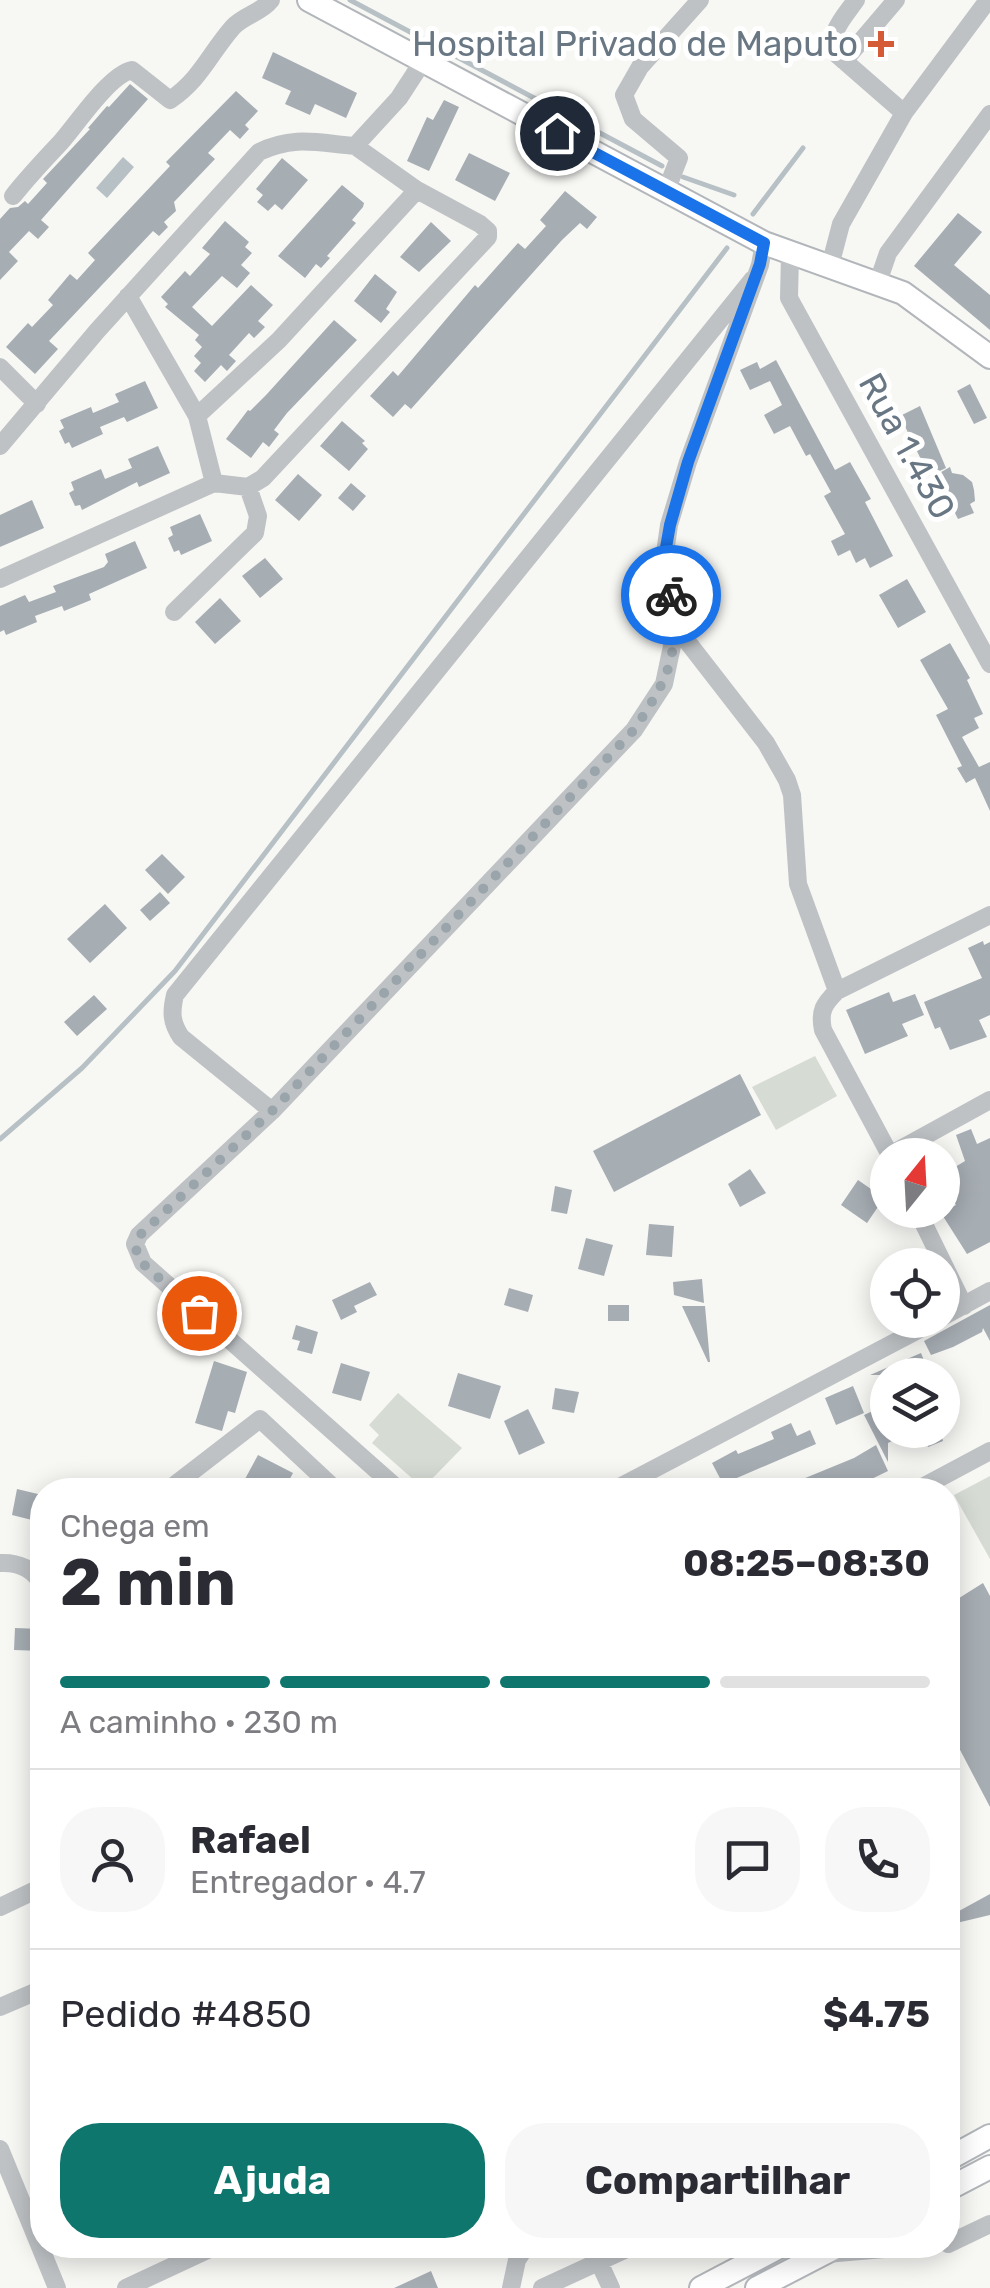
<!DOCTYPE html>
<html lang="pt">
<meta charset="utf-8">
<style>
:root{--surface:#fff;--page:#f7f7f7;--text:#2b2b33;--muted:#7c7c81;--line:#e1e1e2;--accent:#0f766e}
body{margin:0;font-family:Rubik,sans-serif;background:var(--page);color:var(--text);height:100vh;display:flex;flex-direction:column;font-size:38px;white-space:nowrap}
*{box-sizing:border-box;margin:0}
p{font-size:32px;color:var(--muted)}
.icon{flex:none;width:55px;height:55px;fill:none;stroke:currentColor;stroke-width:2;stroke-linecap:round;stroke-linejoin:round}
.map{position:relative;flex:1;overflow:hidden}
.sheet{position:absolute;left:30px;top:1478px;width:930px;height:780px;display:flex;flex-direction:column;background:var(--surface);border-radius:40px;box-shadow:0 5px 25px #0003}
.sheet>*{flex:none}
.needle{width:65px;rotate:18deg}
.buttons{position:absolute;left:870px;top:1138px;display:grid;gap:20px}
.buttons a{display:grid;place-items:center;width:90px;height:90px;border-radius:50%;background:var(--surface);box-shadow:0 5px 25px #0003;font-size:50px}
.pin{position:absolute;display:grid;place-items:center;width:85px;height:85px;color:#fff;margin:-42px;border:5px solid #fff;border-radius:50%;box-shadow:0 2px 10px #0007}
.courier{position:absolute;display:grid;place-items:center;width:100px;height:100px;margin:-50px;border:8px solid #1a73e8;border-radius:50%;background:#fff;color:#222;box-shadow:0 2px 12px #0007}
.headline em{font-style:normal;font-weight:700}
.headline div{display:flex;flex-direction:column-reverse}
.headline{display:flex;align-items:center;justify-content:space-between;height:170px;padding:0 30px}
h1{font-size:65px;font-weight:700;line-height:75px}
.bar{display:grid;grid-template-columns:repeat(4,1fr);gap:15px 10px;align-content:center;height:120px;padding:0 30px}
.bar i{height:12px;border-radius:8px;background:var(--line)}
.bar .current{background:var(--accent)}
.bar p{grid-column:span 4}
.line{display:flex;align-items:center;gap:25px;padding:0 30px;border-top:2px solid var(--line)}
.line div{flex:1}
.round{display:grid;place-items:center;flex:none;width:105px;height:105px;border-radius:40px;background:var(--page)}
.cta{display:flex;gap:20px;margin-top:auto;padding:20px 30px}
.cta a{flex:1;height:115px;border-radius:40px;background:var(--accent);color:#fff;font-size:40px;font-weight:700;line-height:115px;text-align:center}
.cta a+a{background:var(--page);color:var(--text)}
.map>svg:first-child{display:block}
</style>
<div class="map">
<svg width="990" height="2288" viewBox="0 0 990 2288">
<rect width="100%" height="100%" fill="#f7f7f4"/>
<path fill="#d6dbd4" d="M815 1056 837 1096 776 1130 752 1087Z
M398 1393 462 1448 423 1488 372 1443 379 1435 369 1425Z
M990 1476V1559L954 1495Z"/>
<path fill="#b7c1c5" d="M123 157 134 167 107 198 96 188Z"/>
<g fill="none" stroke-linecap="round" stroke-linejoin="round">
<path stroke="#b7c1c5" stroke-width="5" d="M350 0 662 166
M683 177 734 195
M753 214 803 148
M0 1139 82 1068 175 971 727 248"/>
</g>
<path fill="#a6adb3" d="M273 52 357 93 346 118 315 104 310 115 285 104 291 91 262 78Z
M130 84 148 99 41 220 49 227 38 239 29 231 9 252 18 261 0 280V219L10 208 18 207 25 201 28 204 47 183 43 179 90 129 88 128 107 106 109 107Z
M236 91 258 111 245 125 249 129 240 139 230 130 208 153 215 159 174 202 176 211 164 222 168 227 159 236 153 231 49 341 58 349 35 374 6 347 28 323 32 327 53 305 48 300 70 274 77 280 95 260 88 253 170 166 166 162Z
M444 100 459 107 429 171 407 161 427 117 433 120Z
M469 153 510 173 495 201 455 180Z
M282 158 308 180 282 210 275 204 268 211 257 202 263 195 256 189Z
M342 185 364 203 363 207 352 220 356 223 327 256 330 258 321 268 316 264 305 278 278 256Z
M565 191 597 217 587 229 580 223 562 240 411 409 405 404 393 417 370 396 393 371 398 376 475 285 478 288 518 243 525 249 546 226 540 220Z
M958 213 982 232 954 265 990 295V330L914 266Z
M225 221 249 242 245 247 252 253 241 265 250 273 237 288 222 276 192 307 212 326 251 285 273 305 258 321 265 327 254 338 249 333 229 355 236 361 227 371 221 365 205 382 194 371 201 363 194 356 202 347 195 340 199 335 165 307 168 304 161 297 185 271 190 276 210 254 202 248Z
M431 222 451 241 419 272 400 257Z
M375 274 397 292 386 309 390 312 381 323 354 301Z
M334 320 357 340 287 413 274 430 279 434 269 447 263 442 251 458 226 439 248 410 250 411 267 394Z
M776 360 835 470 850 462 871 499 865 502 893 556 870 568 865 558 856 563 850 550 838 556 831 541 845 534 824 496 831 492 810 454 806 456 790 426 774 434 764 415 782 405 770 381 750 390 740 370 757 362 760 369Z
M145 381 158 408 127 422 124 417 100 427 103 434 72 448 69 442 65 444 59 431 64 428 60 420 91 407 93 413 119 402 115 394Z
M970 384 987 418 974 424 957 391Z
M920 406 946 468 929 476 900 416Z
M342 421 365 441 362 443 368 449 349 471 320 446Z
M158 446 170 473 139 487 137 482 82 510 80 505 75 506 69 493 74 490 71 482 101 469 105 479 132 468 128 459Z
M950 467 952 473 963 475 972 482 974 490 975 501 970 504 974 513 958 519 936 475Z
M298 474 322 495 299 521 275 500Z
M351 483 366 496 353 511 338 498Z
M32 500 44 528 0 547V515Z
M200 514 212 541 181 555 179 550 174 552 168 538 173 535 170 527Z
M135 541 147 568 89 594 91 600 64 611 62 606 35 616 37 622 6 635 4 630 0 632V606L25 595 29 602 56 592 53 586 104 567 108 562 105 554Z
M265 558 283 579 260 598 242 576Z
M907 579 926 612 898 628 879 595Z
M220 598 241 621 215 644 195 622Z
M950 643 970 678 967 680 983 714 974 718 979 728 962 737 979 767 990 762V811L975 778 966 783 957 768 962 766 936 715 948 709 920 660Z
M162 854 185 877 168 894 145 870Z
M160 892 170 903 150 921 140 910Z
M105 904 127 928 90 963 67 939Z
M983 941 984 945 990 942V1015L979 1020 987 1037 950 1050 940 1027 935 1029 924 1002 982 978 968 948Z
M889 992 893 1002 915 994 924 1015 902 1024 908 1036 865 1054 846 1010Z
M94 995 107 1009 77 1036 64 1022Z
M740 1074 761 1115 614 1192 593 1151Z
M971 1129 977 1144 990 1138V1242L967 1254 941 1213 956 1205 942 1183V1175L965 1161 956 1135Z
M750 1169 766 1193 740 1207 728 1184Z
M858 1180 884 1198 867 1223 841 1205Z
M555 1186 572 1190 567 1214 551 1211Z
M649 1224 674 1226 672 1257 646 1255Z
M586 1238 613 1245 604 1276 578 1269Z
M702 1279 704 1303 674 1295 673 1282Z
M370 1282 377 1295 354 1306 357 1312 341 1320 332 1300Z
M509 1288 533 1295 528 1312 504 1305Z
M608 1305H629V1321H608Z
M990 1305V1341L983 1328 982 1332 953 1347 931 1355 924 1341Z
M682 1306H705L710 1362H708Z
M296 1325 318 1332 312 1354 297 1350 300 1341 292 1339Z
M921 1353 930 1375H870Z
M214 1361 247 1372 235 1413 228 1411 222 1431 195 1423Z
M341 1363 370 1372 361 1401 332 1393Z
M458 1373 501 1386 490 1419 448 1406Z
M853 1386 864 1413 836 1425 825 1398Z
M555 1388 579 1392 574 1413 552 1409Z
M888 1404V1430L949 1431 941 1434 943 1441 928 1447 926 1440 911 1446 906 1434 888 1443V1462L864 1415Z
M528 1409 545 1443 519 1455 504 1421Z
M791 1423 797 1436 810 1430 816 1444 723 1484 712 1463 736 1450 738 1454 774 1439 771 1432Z
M876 1445 888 1471 849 1490H776L854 1458Z
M258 1455 293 1473 284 1490H239Z
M17 1489 42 1495 36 1521 12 1515Z
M983 1583 990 1596V1807L948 1727V1605Z
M15 1628 42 1629V1651L14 1650Z
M990 1894V1915L948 1925V1917Z
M431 2271 438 2288H394Z"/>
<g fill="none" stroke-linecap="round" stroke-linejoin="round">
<defs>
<path id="major" d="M309 0 764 243 903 293 990 357
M948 2159 990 2136
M948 2189 990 2167
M701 2288 783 2245
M757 2288 840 2245"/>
</defs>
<use href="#major" stroke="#b2b6ba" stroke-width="26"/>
<path stroke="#bec2c5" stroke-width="18" d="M856 0C845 16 829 31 834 52L904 113
M844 61 896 0
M666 191 679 158 633 119 624 95 640 67 700 0
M13 196C28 177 44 160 61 142 77 124 109 75 132 70L170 100C201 79 210 53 233 27 244 15 261 13 271 0
M764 243 760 265 688 462 669 525 665 553 676 627 766 743 787 780 792 795 798 884 837 991
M790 254 789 298 990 664
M830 266 841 224 904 113 988 0
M878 282 888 253 990 114
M0 367 37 404
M197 416 279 340 417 190 355 146
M0 446 97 331 259 152C294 135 318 143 355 146L399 98 423 61
M214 483 248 487 263 478 488 237V231L480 224 417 190
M0 579 214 483 197 416 128 296
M174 612 255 533 258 516 248 487
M272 1111 181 1037C171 1022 171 1012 175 995L753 279
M890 1155 823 1030C819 1011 824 1004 837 991L990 915
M890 1155 990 1100
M917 1210 964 1306
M942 1317 990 1291
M168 1490 260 1419 336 1490
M399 1490 143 1263 135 1244 139 1235 272 1111 634 730 664 684 676 627
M614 1490 937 1320
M917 1490 990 1451
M0 1563C18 1562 34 1569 42 1585
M0 1907 42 1887
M0 2007 42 1989
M0 2149 57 2288
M948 2244 990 2224
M826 2254 930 2245
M599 2262 611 2288
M126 2288 218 2245
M511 2288 517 2260 527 2245
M542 2288 635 2245"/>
<use href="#major" stroke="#fff" stroke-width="22"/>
</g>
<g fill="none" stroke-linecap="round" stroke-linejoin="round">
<path stroke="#9aa4ab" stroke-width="10" stroke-dasharray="0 18" d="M199 1313 142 1263 136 1253 139 1236 272 1111 634 730C668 678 680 658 671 595"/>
<path stroke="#1a73e8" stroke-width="12" d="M557 133 764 243 760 264 688 462 670 525 665 553 671 595"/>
</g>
<path fill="#d55a36" stroke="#fff" stroke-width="4" d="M876 29h10v10h10v10h-10v10h-10v-10h-10v-10h10z"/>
<g text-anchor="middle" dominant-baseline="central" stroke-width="10" stroke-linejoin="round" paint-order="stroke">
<g font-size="35" fill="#687783" stroke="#fff" text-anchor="end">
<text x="858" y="44">Hospital Privado de Maputo</text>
</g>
<g font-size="35" fill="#687783" stroke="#fff">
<text transform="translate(907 446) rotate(61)">Rua 1.430</text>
</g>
</g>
</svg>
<div class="buttons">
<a><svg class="needle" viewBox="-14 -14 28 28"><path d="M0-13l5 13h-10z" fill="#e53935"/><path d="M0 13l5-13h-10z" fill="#7c7c81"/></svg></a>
<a><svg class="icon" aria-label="locate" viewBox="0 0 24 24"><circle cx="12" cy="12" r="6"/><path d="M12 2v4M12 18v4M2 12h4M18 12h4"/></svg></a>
<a><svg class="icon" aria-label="layers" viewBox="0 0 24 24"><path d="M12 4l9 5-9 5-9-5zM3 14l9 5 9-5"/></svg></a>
</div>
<div class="pin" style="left:199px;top:1313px;background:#ea580c"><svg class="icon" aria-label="bag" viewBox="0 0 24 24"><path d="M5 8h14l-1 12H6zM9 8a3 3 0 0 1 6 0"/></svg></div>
<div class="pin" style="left:557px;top:133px;background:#1f2937"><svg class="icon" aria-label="home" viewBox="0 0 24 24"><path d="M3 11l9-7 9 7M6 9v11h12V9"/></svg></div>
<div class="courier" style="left:671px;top:595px"><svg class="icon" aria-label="bike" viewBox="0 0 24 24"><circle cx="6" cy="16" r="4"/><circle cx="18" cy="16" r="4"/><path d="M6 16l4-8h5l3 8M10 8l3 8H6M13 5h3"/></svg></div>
<section class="sheet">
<div class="headline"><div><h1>2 min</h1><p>Chega em</p></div><em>08:25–08:30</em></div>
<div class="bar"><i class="current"></i><i class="current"></i><i class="current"></i><i></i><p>A caminho · 230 m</p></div>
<div class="line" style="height:180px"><a class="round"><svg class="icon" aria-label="person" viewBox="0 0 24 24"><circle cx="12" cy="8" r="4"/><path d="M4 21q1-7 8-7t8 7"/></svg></a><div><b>Rafael</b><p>Entregador · 4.7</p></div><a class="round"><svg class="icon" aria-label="chat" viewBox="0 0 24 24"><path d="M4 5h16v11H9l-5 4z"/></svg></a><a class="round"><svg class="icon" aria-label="phone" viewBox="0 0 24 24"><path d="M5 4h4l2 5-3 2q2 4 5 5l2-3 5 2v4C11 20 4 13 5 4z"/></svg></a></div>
<div class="line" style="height:130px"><div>Pedido #4850</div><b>$4.75</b></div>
<div class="cta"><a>Ajuda</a><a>Compartilhar</a></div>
</section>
</div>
